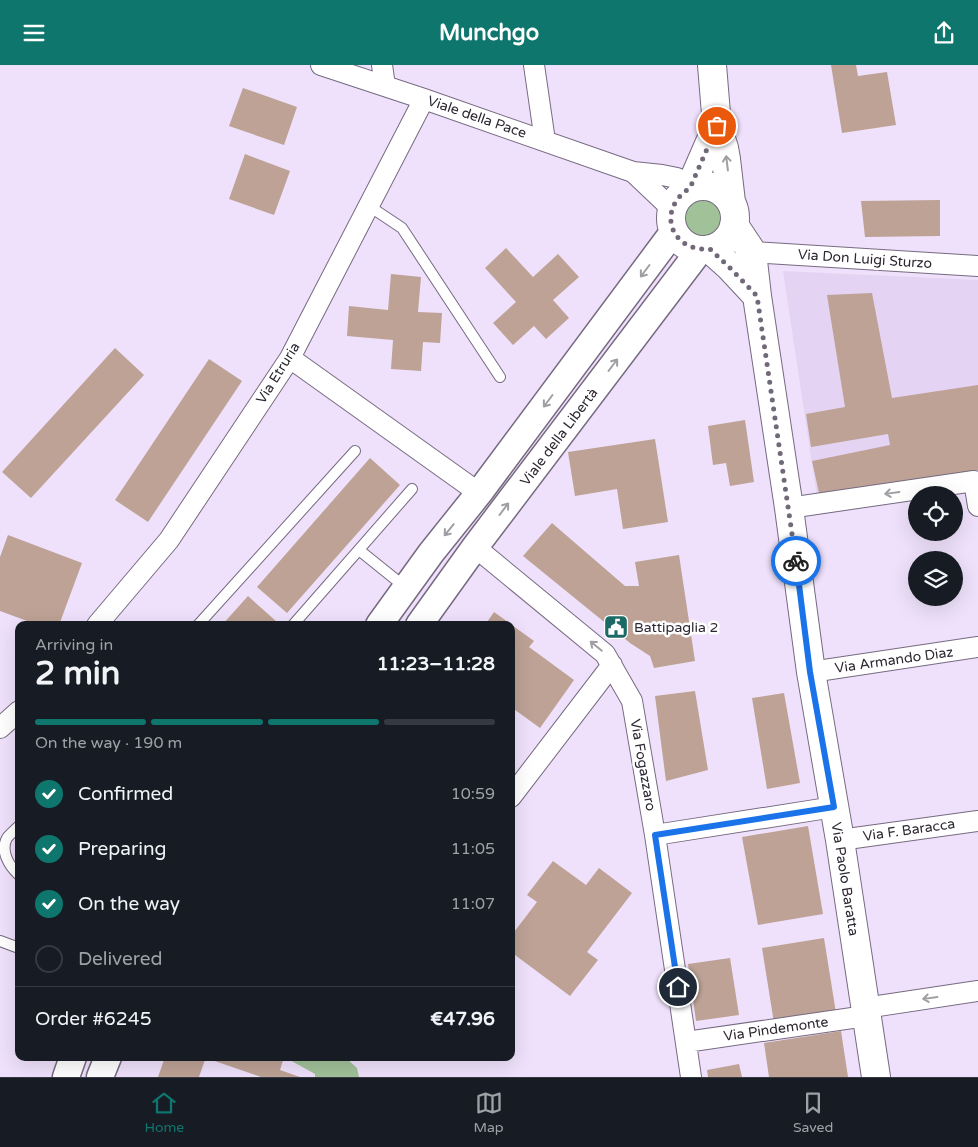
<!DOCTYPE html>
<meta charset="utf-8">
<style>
:root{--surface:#171b24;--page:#20242c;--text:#f1f3f6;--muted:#9ea1a6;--line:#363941;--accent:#0f766e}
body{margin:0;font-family:"Varela Round",sans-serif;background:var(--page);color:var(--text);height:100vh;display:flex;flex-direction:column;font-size:19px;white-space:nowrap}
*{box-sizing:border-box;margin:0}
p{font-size:16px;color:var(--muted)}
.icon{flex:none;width:28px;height:28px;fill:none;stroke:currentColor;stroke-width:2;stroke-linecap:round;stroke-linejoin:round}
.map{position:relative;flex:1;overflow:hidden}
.side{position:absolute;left:15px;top:556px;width:500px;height:440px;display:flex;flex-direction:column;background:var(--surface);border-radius:10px;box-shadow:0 5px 20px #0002}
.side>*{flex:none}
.fabs{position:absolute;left:908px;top:421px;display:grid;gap:10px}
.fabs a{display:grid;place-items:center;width:55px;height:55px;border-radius:50%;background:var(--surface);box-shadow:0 5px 20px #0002;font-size:25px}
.pin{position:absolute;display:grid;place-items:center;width:42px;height:42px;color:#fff;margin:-21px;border:2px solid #fff;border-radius:50%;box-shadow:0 1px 5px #0007}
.courier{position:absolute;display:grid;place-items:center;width:50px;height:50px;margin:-25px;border:4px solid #1a73e8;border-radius:50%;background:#fff;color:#222;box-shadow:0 1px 6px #0007}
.overview em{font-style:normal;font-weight:800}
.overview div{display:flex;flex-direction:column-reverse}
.overview{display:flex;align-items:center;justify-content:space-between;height:85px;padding:0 20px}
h1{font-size:32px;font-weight:800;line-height:38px}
.bar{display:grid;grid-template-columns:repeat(4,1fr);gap:8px 5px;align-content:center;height:60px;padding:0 20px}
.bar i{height:6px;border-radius:4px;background:var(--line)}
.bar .active{background:var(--accent)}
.bar p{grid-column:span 4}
.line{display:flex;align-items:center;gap:12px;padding:0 20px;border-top:1px solid var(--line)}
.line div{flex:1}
ol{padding:0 20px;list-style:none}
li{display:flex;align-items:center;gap:15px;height:55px}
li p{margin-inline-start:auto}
li .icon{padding:5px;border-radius:50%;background:var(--accent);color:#fff;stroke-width:4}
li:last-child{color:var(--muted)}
li i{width:28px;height:28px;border:2px solid var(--line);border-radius:50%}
header{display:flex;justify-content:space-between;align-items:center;height:65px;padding:0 20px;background:var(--accent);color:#fff;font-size:22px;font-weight:800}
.tabs{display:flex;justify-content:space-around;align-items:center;height:70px;border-top:1px solid var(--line);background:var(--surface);font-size:14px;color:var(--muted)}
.tabs a{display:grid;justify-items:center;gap:2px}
.tabs .active{color:var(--accent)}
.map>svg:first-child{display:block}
</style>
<header><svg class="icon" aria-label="menu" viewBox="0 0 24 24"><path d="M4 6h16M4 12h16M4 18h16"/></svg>Munchgo<svg class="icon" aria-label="share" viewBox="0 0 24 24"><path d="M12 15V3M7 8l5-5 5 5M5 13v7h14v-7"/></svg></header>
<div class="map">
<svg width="978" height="1012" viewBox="0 0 978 1012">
<rect width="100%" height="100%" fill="#efe1fb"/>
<path fill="#e5d3f3" d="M783 206 978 215V406L817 432Z"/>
<path fill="#a1c199" d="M683 153a20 20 0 1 1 40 0a20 20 0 1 1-40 0Z
M289 992 346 993 357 1003 359 1012H315V1009L288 994Z"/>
<path fill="#bda295" d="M831 0H856L858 11 887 7 896 60 842 68Z
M243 23 297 42 284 80 229 61Z
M245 89 290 106 274 150 229 134Z
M940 135V171L865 172 861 136Z
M506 183 533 212 558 189 579 212 553 235 569 253 546 274 534 261 513 280 493 258 516 237 485 203Z
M391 209 421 212 418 247 442 248 440 278 423 277 421 306 391 304 393 275 347 271 349 241 388 245Z
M872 228 892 333 978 320V405L819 428 812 396 890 380 888 369 811 382 806 349 845 342 827 230Z
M115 283 144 310 31 433 2 407Z
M209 294 242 316 148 457 115 435Z
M745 355 754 417 730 421 726 398 713 400 708 361Z
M655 374 668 457 623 464 617 424 575 431 568 387Z
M370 393 400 420 287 548 257 522Z
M552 458 625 521H639L635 497 679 490 695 596 654 603 650 591 630 578 523 491Z
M8 470 82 498 59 560H38L0 546V492Z
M248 531 277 557 274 560H222Z
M494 547 534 576 529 582 574 615 540 663 511 642V560H485Z
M695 626 708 705 666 716 655 631Z
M784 628 800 718 767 724 752 633Z
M808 761 823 849 758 860 742 772Z
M553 796 586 820 599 803 632 828 587 887 598 895 570 931 511 887V871L537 837 527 830Z
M824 873 836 948 774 958 762 883Z
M730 893 739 950 696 956 688 899Z
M841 966 848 1012H769L764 978Z
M165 992H206L199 1012H158Z
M284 992 280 1005 300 1012H261L206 993Z
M739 999 742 1012H708L707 1005Z"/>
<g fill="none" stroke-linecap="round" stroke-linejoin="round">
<defs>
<path id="service" d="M369 141 402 163 500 312
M359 485 405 522
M198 560 355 386
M293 560 412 424
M19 761C15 765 10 769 7 773 0 786 9 801 19 810
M0 876 19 883"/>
<path id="minor" d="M321 0 424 34 633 107 662 110 677 113 690 123
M382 0 385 21
M534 0 545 76
M633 107 672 144
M752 187 978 201
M290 293 479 428
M789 443 974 416 978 441
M475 482 605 589 632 636 655 770 691 1012
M97 560 169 475 290 293 424 34
M811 607 978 582
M0 663 19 646
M511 732 612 600
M655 770 834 742
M840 775 978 756
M865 943 978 926
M686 977 866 951"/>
<path id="tertiary" d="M379 560 431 488 479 428 674 166
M419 560 475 482 700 185
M66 1012 73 992
M100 1012 108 992"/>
<path id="secondary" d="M712 0 717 61 724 83 726 94 731 137
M671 153a32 32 0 1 1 64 0a32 32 0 1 1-64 0Z
M690 123 717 61
M734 160 752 187 757 231 789 443 811 607 840 775 876 1012
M710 184 729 201 757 231"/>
</defs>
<use href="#service" stroke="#766a80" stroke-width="12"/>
<use href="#minor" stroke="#766a80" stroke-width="22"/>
<use href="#tertiary" stroke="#766a80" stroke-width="29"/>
<use href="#secondary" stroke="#766a80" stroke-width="30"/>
<use href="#service" stroke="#fff" stroke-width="10"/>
<use href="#minor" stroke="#fff" stroke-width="20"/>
<use href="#tertiary" stroke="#fff" stroke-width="26"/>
<use href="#secondary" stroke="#fff" stroke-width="28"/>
</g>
<defs><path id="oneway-shaft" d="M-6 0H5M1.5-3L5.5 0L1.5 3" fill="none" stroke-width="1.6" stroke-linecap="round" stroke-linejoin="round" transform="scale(1.25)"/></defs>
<g stroke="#a09ea2">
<use href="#oneway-shaft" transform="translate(727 98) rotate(-97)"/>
<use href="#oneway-shaft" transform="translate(645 206) rotate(127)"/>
<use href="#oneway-shaft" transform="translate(613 300) rotate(-53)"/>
<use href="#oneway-shaft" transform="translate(548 336) rotate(127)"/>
<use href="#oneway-shaft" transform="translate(892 428) rotate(172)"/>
<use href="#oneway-shaft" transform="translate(504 444) rotate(-53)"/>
<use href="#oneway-shaft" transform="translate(449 465) rotate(129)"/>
<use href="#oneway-shaft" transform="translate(596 581) rotate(-141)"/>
<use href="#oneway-shaft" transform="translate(930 933) rotate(172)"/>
</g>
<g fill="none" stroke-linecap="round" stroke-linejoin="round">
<path stroke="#716878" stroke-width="5" stroke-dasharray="0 9" d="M717 61 690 123C656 144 670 187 710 184L729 202 757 231 796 496"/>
<path stroke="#1a73e8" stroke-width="6" d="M678 922 655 770 834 742 810 607 796 496"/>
</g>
<defs>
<symbol id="civic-square" viewBox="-11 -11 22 22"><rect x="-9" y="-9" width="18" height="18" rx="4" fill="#1d6966" stroke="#fff"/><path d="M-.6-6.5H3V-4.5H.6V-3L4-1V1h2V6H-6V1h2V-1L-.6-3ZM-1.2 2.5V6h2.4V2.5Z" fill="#fff"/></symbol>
</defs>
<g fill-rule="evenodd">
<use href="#civic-square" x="602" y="548" width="28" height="28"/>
</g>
<g text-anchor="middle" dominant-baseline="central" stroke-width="5" stroke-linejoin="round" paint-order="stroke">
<g font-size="14" fill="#2d2731" stroke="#fff">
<text transform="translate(477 52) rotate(19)">Viale della Pace</text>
<text transform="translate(865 194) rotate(4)">Via Don Luigi Sturzo</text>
<text transform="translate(278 308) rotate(-58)">Via Etruria</text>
<text transform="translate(559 372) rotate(-53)">Viale della Libertà</text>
<text transform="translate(894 595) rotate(-8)">Via Armando Diaz</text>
<text transform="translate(643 700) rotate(80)">Via Fogazzaro</text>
<text transform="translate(909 765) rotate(-8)">Via F. Baracca</text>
<text transform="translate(845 814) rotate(81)">Via Paolo Baratta</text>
<text transform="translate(776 964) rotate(-8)">Via Pindemonte</text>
</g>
<g font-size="14" fill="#2d2731" stroke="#fff" text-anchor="start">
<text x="634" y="562">Battipaglia 2</text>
</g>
</g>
</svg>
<div class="fabs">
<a><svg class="icon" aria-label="locate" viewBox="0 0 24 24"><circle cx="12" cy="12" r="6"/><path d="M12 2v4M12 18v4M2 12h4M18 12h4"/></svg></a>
<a><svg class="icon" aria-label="layers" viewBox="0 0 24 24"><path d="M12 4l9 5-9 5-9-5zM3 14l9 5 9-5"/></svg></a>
</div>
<div class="pin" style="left:717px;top:61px;background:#ea580c"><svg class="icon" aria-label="bag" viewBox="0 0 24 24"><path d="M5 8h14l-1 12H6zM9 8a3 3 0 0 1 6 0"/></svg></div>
<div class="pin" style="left:678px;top:922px;background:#1f2937"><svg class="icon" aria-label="home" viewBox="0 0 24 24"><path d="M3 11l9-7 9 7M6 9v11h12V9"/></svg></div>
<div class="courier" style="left:796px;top:496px"><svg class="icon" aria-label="bike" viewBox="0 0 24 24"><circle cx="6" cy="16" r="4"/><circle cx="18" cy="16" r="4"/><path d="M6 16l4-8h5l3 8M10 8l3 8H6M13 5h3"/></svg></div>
<section class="side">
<div class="overview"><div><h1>2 min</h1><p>Arriving in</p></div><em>11:23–11:28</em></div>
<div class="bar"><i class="active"></i><i class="active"></i><i class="active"></i><i></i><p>On the way · 190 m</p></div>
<ol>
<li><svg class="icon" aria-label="check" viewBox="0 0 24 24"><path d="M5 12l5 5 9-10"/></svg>Confirmed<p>10:59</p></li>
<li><svg class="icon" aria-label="check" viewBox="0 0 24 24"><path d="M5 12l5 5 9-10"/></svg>Preparing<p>11:05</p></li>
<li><svg class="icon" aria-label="check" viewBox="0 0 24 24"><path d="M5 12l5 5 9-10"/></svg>On the way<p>11:07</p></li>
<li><i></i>Delivered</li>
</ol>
<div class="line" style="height:65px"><div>Order #6245</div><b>€47.96</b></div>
</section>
</div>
<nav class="tabs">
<a class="active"><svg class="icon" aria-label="home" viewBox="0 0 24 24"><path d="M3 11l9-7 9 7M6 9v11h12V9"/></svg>Home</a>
<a><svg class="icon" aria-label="map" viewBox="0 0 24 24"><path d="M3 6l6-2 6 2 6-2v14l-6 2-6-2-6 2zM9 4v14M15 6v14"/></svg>Map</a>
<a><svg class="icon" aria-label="saved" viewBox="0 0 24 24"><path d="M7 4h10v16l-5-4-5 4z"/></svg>Saved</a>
</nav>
